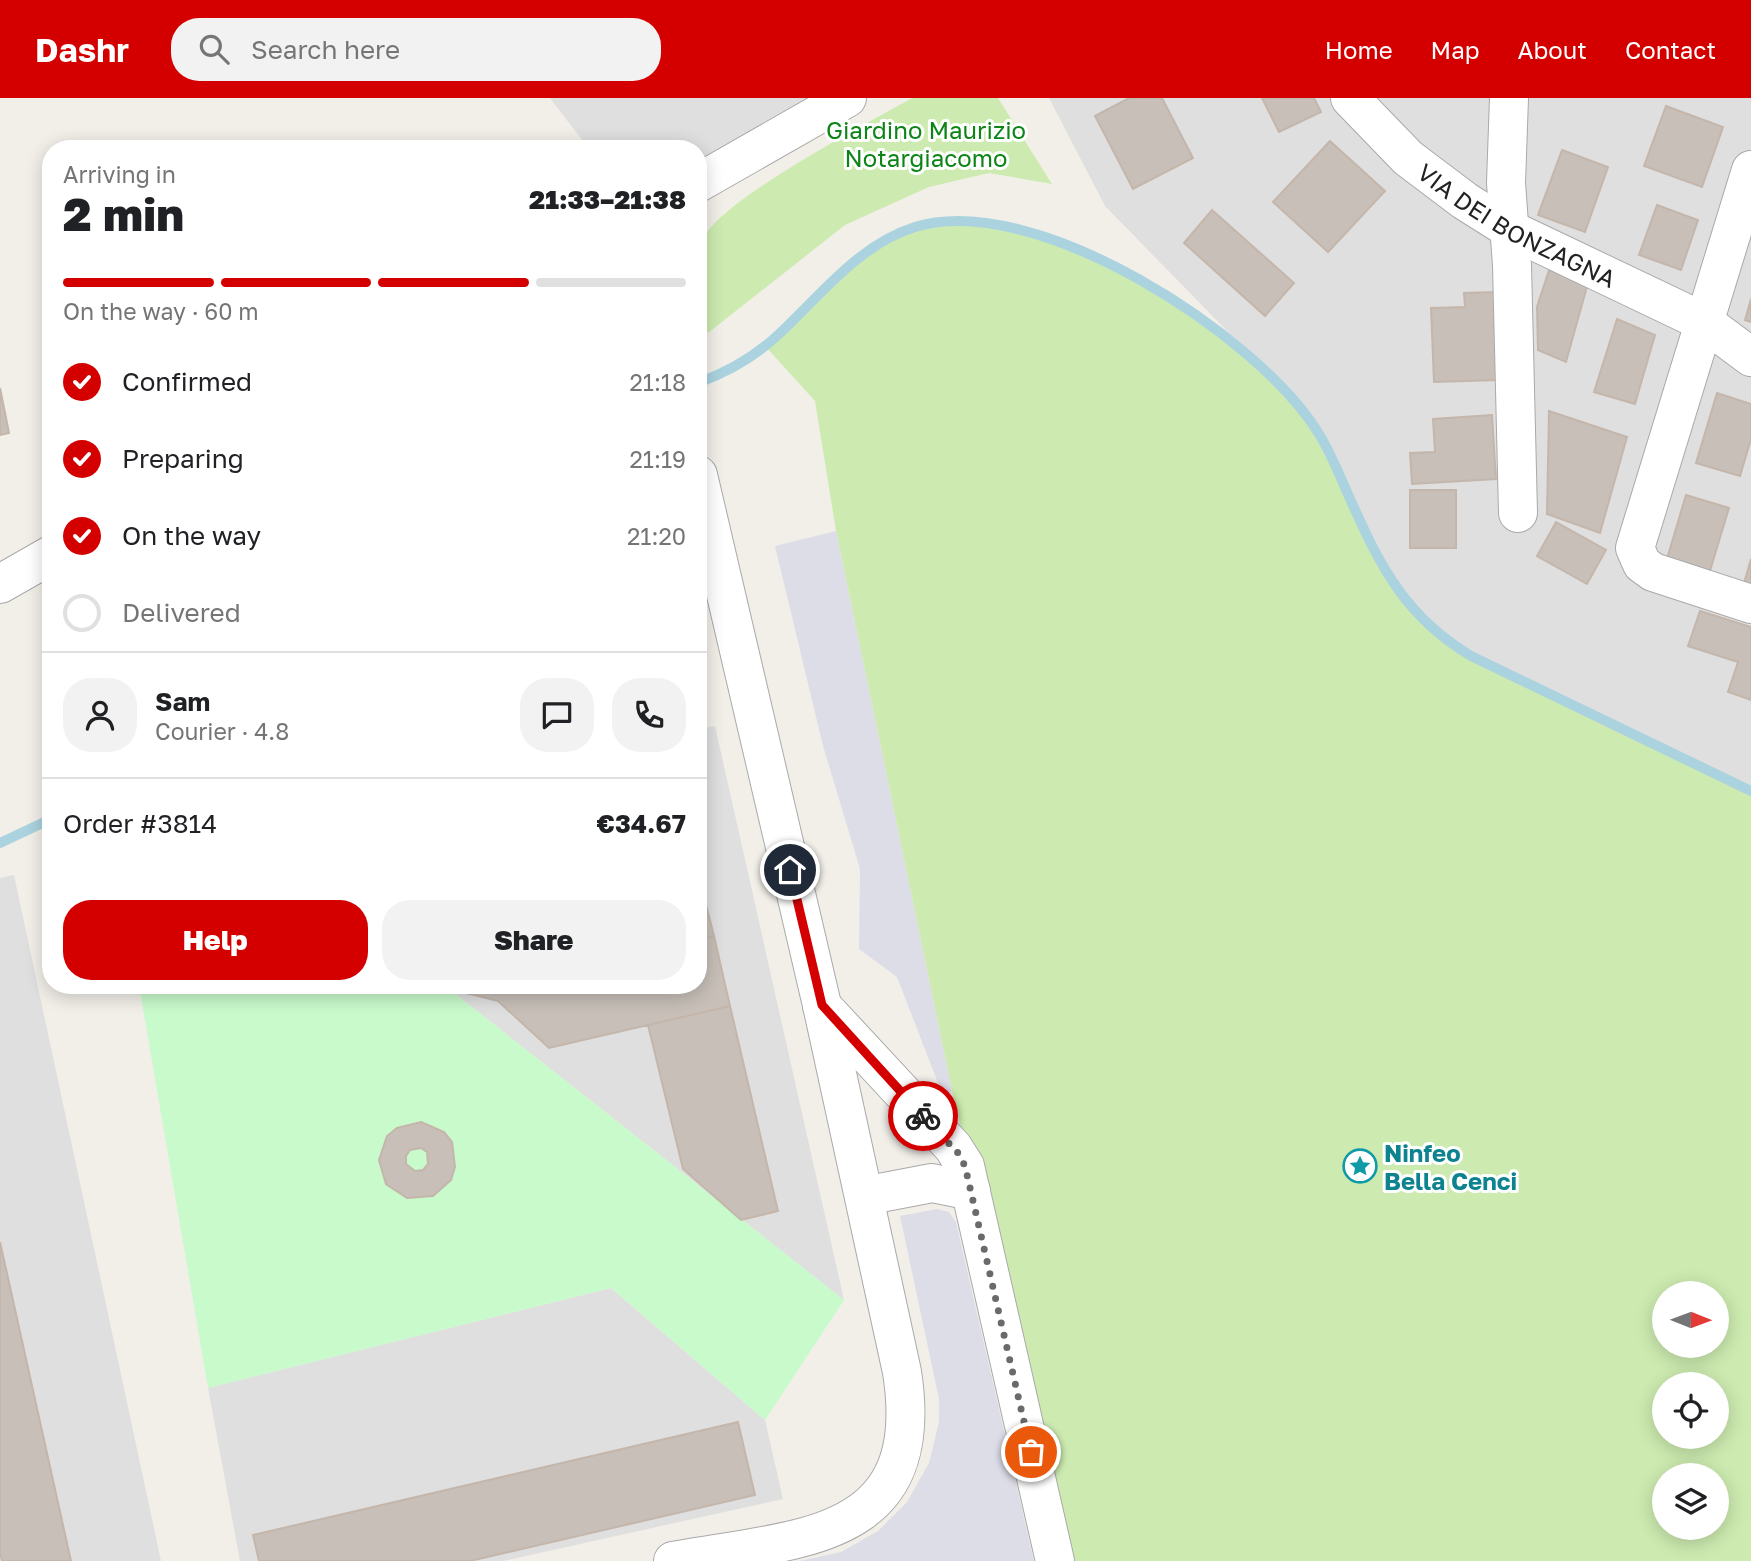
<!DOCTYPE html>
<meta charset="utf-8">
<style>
:root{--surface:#fff;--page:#f2f2f2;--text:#202124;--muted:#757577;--line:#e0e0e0;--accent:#d40000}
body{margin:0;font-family:"Golos Text",sans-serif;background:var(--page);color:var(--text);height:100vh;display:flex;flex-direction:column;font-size:26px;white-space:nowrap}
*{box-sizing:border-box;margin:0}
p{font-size:23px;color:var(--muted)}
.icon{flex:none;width:38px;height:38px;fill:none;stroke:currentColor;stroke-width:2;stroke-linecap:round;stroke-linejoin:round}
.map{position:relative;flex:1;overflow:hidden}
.panel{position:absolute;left:42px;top:42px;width:665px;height:854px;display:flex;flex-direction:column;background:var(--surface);border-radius:28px;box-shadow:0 4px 18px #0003}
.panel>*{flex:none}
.needle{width:46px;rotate:91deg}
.buttons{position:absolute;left:1652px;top:1183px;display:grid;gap:14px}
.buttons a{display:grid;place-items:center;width:77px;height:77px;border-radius:50%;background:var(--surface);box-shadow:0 4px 18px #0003;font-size:35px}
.pin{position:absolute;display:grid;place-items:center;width:60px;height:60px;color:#fff;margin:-30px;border:4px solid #fff;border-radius:50%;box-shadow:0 2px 7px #0007}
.courier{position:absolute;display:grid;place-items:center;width:70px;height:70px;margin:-35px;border:5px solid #d40000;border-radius:50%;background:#fff;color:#222;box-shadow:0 2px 9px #0007}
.summary em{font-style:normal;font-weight:800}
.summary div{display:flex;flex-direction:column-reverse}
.summary{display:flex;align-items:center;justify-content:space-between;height:119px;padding:0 21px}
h1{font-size:46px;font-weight:800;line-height:52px}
.bar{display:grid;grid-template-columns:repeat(4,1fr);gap:10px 7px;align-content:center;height:84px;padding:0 21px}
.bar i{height:9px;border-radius:5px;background:var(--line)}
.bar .active{background:var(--accent)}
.bar p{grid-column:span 4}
.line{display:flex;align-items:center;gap:18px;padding:0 21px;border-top:2px solid var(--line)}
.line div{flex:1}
.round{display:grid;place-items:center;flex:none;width:74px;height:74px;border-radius:28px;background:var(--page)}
ol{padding:0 21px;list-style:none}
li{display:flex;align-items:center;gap:21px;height:77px}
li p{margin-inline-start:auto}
li .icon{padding:7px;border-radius:50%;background:var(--accent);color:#fff;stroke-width:4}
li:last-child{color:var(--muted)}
li i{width:38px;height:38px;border:4px solid var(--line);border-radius:50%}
.cta{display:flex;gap:14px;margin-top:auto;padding:14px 21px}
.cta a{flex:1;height:80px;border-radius:28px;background:var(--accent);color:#fff;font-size:28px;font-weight:800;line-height:80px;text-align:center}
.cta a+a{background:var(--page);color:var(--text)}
header{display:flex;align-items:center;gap:42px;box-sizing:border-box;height:98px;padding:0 35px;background:var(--accent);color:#fff}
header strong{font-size:33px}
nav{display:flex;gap:38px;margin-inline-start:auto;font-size:24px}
.search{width:490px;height:63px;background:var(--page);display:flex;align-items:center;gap:18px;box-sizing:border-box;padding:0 24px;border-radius:28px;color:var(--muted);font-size:26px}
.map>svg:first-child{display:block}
</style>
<header>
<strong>Dashr</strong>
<div class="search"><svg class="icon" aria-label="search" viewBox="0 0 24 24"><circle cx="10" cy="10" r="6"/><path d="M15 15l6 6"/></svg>Search here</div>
<nav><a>Home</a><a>Map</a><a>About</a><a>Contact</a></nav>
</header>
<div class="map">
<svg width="1751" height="1463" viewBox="0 0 1751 1463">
<rect width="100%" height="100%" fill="#f2efe9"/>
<path fill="#e0dfdf" d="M550 0H837L698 84V51H589Z
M1049 0H1751V693L1458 550 1420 520 1410 510 1319 335 1276 283 1105 108Z
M715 628 844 1202 444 887H698V631Z
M14 777 161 1463H0V780Z
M611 1190 765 1322 783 1401 503 1463H240L208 1290Z"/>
<path fill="#cdebb0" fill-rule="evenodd" d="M912 0H998L1052 86 989 75 929 89 845 127 708 235C699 207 690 169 703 141 720 102 870 24 912 0Z
M977 123C1087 137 1265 241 1321 339 1371 428 1374 500 1471 558L1751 693V1463H1068L952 993 836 433 815 303 765 248C840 185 867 124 977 123ZM1664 1195H1717V1248H1664ZM1664 1286H1717V1339H1664ZM1664 1377H1717V1430H1664Z"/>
<path fill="#c8facc" d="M139 887H444L844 1202 765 1322 611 1190 208 1290Z"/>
<path fill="#dddde8" d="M836 433 952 993 943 998 897 879 859 851 860 771 823 648 775 448Z
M937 1111 949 1114 956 1124 1034 1463H799L841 1454 878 1433 907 1404 929 1365 939 1324V1301L900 1118Z"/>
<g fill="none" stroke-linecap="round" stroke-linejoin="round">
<path stroke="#aad3df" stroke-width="10" d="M698 285C728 274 756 258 779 236 821 197 858 147 915 129 1034 92 1258 236 1319 336 1332 357 1341 381 1351 403 1381 470 1406 519 1471 558L1751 693
M0 745 51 721"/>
</g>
<path fill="#c7bfb8" stroke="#c4b6ab" stroke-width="2" fill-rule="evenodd" d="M1129 0H1162L1193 60 1133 91 1095 18Z
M1262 0H1314L1321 14 1279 34Z
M1666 8 1723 29 1702 89 1644 68Z
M1330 43 1385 93 1328 154 1273 104Z
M1562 52 1608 69 1585 134 1538 117Z
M1657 107 1698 122 1681 172 1639 157Z
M1212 112 1294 185 1265 218 1184 145Z
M1549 172 1588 185 1566 264 1538 252 1537 209Z
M1496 194 1499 282 1434 284 1431 210 1465 209 1464 195Z
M1751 201V224L1745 222Z
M1617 221 1655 237 1635 306 1594 294Z
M0 290 9 335 0 337Z
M1717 295 1751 306V341L1740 378 1696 365Z
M1549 313 1627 339 1600 435 1547 416Z
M1492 317 1496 381 1412 386 1410 355 1435 354 1433 321Z
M1410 392H1456V450H1410Z
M1686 397 1729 410 1709 476 1666 464Z
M1556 424 1606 452 1587 486 1537 458Z
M1751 461V487L1744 485Z
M1700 513 1751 529V602L1728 594 1738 564 1688 548Z
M698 776 714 838 698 842Z
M714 838 730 908 549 950 498 903 458 893 457 887H698V842Z
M730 908 778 1113 741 1122 683 1071 648 927Z
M421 1024 444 1034 452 1044 455 1069 451 1082 433 1098 407 1100 386 1086 379 1062 387 1038 397 1030ZM421 1050 427 1054 428 1066 423 1072 415 1073 406 1066V1058L410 1052Z
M0 1144 71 1463H2L0 1455Z
M738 1324 755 1397 470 1463H259L253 1437Z"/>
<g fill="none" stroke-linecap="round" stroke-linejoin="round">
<defs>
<g id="minor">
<path id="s1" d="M1350 0 1408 60 1465 103 1511 132 1704 224 1751 259"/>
<path d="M1509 0 1506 85 1512 167 1518 415"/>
<path d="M1751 72 1635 450 1642 466 1653 474 1751 506"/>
<path d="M698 85 847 0"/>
<path d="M0 486 51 457"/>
<path d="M822 908 953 1049 965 1068 1055 1463"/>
<path d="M864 1098 932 1085 971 1093"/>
<path d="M673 1463C795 1440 929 1446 902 1274L822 907 698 377"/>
</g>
</defs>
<use href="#minor" stroke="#a9a9a9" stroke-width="40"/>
<use href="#minor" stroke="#fff" stroke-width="38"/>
</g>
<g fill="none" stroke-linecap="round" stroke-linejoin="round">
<path stroke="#6b6a68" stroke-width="7" stroke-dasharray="0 12.6" d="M923 1018 958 1055 965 1068 1031 1354"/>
<path stroke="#d40000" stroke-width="9" d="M790 772 822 907 923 1018"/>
</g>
<defs>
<symbol id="sight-ring" viewBox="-11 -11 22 22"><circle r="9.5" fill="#fff" stroke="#0f9aa8" stroke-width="1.5"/><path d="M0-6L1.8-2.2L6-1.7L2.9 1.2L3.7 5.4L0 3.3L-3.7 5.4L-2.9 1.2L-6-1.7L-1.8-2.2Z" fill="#0f9aa8"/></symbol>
</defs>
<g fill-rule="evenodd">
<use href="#sight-ring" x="1341" y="1049" width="38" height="38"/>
</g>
<g text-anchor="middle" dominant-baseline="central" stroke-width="6" stroke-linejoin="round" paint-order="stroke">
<g font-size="24" fill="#0c8416" stroke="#fff">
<text x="926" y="31">Giardino Maurizio<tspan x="926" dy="28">Notargiacomo</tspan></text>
</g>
<g font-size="24" fill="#222" stroke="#fff">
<text stroke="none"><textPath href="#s1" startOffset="212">VIA DEI BONZAGNA</textPath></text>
</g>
<g font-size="24" font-weight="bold" fill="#0d838f" stroke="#fff" text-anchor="start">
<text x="1384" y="1054">Ninfeo<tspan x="1384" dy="28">Bella Cenci</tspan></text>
</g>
</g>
</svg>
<div class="buttons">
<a><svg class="needle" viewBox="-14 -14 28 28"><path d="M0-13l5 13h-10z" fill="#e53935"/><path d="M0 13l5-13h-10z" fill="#757577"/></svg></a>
<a><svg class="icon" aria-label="locate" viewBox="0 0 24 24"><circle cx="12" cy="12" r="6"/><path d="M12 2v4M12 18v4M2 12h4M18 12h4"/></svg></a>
<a><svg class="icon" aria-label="layers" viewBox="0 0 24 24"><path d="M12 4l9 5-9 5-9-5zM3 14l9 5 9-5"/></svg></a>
</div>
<div class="pin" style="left:1031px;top:1354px;background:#ea580c"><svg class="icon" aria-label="bag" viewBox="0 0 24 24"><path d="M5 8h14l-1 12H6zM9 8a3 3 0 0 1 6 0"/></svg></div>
<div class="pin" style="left:790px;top:772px;background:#1f2937"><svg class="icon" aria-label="home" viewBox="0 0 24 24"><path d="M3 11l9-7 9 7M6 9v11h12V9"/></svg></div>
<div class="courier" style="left:923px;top:1018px"><svg class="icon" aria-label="bike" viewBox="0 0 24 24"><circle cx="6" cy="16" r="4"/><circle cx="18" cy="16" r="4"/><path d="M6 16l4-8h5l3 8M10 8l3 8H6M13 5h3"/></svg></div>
<section class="panel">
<div class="summary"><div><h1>2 min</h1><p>Arriving in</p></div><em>21:33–21:38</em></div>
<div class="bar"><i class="active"></i><i class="active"></i><i class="active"></i><i></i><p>On the way · 60 m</p></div>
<ol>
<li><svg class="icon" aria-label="check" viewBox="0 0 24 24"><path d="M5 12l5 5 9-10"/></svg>Confirmed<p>21:18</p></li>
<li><svg class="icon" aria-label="check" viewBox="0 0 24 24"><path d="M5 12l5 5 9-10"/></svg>Preparing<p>21:19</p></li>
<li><svg class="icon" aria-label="check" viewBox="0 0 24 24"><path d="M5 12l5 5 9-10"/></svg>On the way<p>21:20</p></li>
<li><i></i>Delivered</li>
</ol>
<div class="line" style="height:126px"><a class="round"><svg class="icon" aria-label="person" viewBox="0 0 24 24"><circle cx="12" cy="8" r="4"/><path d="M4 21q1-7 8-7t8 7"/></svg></a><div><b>Sam</b><p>Courier · 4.8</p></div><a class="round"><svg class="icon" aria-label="chat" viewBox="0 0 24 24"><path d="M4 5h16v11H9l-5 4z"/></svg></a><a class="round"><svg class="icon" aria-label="phone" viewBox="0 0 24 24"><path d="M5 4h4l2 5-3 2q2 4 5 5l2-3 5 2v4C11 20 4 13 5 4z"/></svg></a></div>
<div class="line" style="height:91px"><div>Order #3814</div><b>€34.67</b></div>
<div class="cta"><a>Help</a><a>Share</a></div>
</section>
</div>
